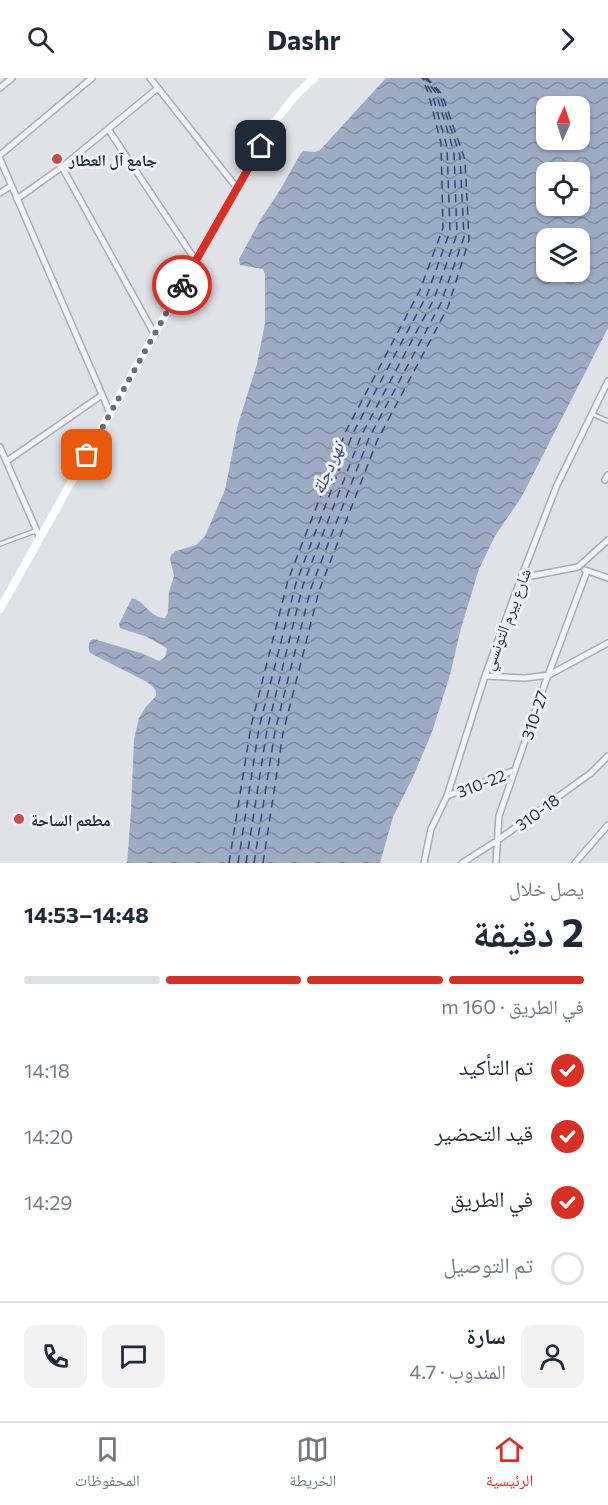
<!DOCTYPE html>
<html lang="ar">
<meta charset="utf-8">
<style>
:root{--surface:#fff;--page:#f2f2f3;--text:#1f2937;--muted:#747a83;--line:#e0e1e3;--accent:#d93025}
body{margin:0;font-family:Commissioner,"Noto Naskh Arabic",sans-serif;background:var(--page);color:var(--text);direction:rtl;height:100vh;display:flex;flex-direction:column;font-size:22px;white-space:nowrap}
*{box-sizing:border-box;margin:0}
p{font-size:20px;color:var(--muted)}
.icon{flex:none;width:33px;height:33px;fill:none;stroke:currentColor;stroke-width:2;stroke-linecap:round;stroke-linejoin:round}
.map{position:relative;height:785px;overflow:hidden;direction:ltr}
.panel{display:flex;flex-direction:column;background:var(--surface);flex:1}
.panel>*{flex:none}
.needle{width:39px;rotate:3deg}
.controls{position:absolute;left:536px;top:18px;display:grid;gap:12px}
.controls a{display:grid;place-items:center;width:54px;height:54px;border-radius:12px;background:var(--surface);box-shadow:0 2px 4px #0004;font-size:30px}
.pin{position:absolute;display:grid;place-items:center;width:51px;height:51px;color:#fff;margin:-26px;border-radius:12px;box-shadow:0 3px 9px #0006}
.courier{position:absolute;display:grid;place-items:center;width:60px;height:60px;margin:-30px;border:4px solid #d93025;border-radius:50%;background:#fff;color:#222;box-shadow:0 2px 8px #0007}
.headline em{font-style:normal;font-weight:700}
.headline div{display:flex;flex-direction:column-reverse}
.headline{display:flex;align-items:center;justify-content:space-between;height:102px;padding:0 24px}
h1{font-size:39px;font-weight:700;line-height:45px}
.bar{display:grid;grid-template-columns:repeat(4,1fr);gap:9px 6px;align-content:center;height:72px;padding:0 24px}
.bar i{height:8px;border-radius:4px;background:var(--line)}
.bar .on{background:var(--accent)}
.bar p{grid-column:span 4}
.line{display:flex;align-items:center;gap:15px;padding:0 24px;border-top:2px solid var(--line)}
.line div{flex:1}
.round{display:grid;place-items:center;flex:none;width:63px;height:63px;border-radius:12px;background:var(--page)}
ol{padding:0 24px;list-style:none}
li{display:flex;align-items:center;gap:18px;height:66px}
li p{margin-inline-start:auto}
li .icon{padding:6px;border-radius:50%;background:var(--accent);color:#fff;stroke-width:4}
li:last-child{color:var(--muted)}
li i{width:33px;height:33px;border:3px solid var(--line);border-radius:50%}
header{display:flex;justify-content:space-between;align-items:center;height:78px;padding:0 24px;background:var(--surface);font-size:27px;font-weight:700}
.menu{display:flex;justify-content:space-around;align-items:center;height:84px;border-top:2px solid var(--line);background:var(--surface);font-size:16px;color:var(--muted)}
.menu a{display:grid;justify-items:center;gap:3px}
.menu .on{color:var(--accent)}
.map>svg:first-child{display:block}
</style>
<header><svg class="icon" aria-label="forward" viewBox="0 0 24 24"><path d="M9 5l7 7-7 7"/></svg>Dashr<svg class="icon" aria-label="search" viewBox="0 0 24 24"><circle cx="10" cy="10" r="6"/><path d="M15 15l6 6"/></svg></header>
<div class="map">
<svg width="608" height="785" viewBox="0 0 608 785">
<defs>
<pattern id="water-waves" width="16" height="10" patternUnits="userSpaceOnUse" patternTransform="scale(1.5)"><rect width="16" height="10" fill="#9dabc5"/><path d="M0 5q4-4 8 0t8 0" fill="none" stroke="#808ca1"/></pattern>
</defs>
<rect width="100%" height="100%" fill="#e0e2e8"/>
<path fill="url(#water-waves)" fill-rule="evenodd" d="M386 0H608V250L521 420 495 458 479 491 461 550 450 597 432 654 413 699 393 739 380 785H127L131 733 134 661 139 640 145 630 156 618C157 610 151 607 145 603L90 575C88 570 88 567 91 562L94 561 141 575 159 583 165 579 167 571 165 569 147 559 120 550 119 546 132 520C147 524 148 539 165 540L168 534 169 514 174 498 170 481 171 477 176 473 196 467 205 458 225 412 238 346 257 286 265 245V196L263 191 240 187 239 181 261 141 280 112 301 75 304 73 315 74 320 72ZM579 28V62H546V28ZM579 94V128H546V94ZM579 160V194H546V160Z"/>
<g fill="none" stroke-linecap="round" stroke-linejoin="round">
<path stroke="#37476f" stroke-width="1.5" stroke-dasharray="8 6" stroke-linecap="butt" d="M229 785 251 648 288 502 346 353 420 212 443 150 441 65 428 14 422 0
M238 785 259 650 296 505 353 355 427 217 450 153 447 69 432 15 423 0
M246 785 267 652 303 507 361 358 434 221 457 156 454 74 436 15 425 0
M254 785 275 653 311 510 369 360 441 225 464 159 460 78 439 15 426 0
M263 785 283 655 319 513 377 363 448 229 469 162 465 82 442 16 427 0"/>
<defs>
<path id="lane" d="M592 336 608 343
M0 466 35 453"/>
<path id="street" d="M150 0 237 110
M0 10 12 0
M108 51 196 183
M0 77 92 0
M0 81 110 335
M62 89 155 257
M0 115 11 108
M17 121 62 89 158 10
M0 369 40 460
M7 383 102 317
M605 402 608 397
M585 492 608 500
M521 500 578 489 608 462
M485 598 525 600 549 597 608 565
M447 718 515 692
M424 785 431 751 447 718 485 598 521 500 557 407 608 303
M462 785 498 762 591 695 608 678
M496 785 499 738 544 608 587 493
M575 785 608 747"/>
</defs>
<use href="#lane" stroke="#a9acb5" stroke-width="6"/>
<use href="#street" stroke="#a9acb5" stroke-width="8"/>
<use href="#lane" stroke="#f2f3f6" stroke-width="3"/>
<use href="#street" stroke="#f2f3f6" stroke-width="5"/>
<path stroke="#fff" stroke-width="8" d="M0 531 272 47 296 17 314 0"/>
</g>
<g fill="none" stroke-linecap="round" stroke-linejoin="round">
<path stroke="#6a6d7a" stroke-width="6" stroke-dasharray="0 10.8" d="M87 377 182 207"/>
<path stroke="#d93025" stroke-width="8" d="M182 207 261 68"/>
</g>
<g fill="#c44d4e" stroke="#eff1f5" stroke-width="2">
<circle cx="57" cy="81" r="6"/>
<circle cx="19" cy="741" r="6"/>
</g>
<g text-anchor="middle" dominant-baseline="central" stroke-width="6" stroke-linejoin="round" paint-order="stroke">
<g font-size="16" font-weight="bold" fill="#2a2e3e" stroke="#eff1f5" text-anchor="start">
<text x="69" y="81">جامع آل العطار</text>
<text x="31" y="741">مطعم الساحة</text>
</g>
<g font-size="16" fill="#2a2e3e" stroke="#eff1f5">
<text transform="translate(506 541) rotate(-69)">شارع بيرم التونسي</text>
<text transform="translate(534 637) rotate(-71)">310-27</text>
<text transform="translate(481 705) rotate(-21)">310-22</text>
<text transform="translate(537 734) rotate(-36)">310-18</text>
</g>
<g font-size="18" font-style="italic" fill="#37476f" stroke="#eff1f5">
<text transform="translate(327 390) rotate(-66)">نهر دجلة</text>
</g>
</g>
</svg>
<div class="controls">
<a><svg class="needle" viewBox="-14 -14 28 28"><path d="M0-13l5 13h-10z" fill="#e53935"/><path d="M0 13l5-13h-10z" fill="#747a83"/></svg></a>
<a><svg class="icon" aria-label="locate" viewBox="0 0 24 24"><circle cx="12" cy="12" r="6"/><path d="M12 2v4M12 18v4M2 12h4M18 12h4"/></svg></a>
<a><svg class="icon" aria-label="layers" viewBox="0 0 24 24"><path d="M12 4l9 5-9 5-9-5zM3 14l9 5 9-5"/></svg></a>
</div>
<div class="pin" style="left:87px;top:377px;background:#ea580c"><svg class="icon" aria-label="bag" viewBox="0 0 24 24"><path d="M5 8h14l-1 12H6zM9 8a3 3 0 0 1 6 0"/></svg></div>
<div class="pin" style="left:261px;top:68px;background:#1f2937"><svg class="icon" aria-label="home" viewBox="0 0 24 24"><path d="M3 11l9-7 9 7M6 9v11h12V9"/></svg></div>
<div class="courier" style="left:182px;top:207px"><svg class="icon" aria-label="bike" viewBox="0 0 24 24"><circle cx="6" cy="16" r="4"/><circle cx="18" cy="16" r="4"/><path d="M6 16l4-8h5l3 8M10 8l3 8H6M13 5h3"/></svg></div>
</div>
<section class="panel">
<div class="headline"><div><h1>2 دقيقة</h1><p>يصل خلال</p></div><em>14:48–14:53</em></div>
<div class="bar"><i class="on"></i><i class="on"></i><i class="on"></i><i></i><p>في الطريق · 160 m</p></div>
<ol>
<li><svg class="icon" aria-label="check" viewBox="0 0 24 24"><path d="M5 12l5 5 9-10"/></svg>تم التأكيد<p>14:18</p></li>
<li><svg class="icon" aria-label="check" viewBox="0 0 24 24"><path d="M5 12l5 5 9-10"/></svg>قيد التحضير<p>14:20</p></li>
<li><svg class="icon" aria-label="check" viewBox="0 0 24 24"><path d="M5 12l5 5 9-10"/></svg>في الطريق<p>14:29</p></li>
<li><i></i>تم التوصيل</li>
</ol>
<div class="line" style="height:108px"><a class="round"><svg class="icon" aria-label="person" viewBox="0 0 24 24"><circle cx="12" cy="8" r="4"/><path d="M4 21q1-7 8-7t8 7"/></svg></a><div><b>سارة</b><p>المندوب · 4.7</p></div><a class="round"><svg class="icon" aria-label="chat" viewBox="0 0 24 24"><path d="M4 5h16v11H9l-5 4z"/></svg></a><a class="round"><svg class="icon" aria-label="phone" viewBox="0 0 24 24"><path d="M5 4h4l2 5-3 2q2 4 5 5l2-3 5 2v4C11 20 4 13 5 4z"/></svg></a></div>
</section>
<nav class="menu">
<a class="on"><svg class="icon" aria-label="home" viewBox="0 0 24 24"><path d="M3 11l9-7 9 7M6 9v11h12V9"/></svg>الرئيسية</a>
<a><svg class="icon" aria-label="map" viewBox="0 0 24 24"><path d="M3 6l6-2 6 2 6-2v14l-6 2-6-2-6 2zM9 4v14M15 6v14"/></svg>الخريطة</a>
<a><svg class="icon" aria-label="saved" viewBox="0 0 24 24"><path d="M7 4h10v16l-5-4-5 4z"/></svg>المحفوظات</a>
</nav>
